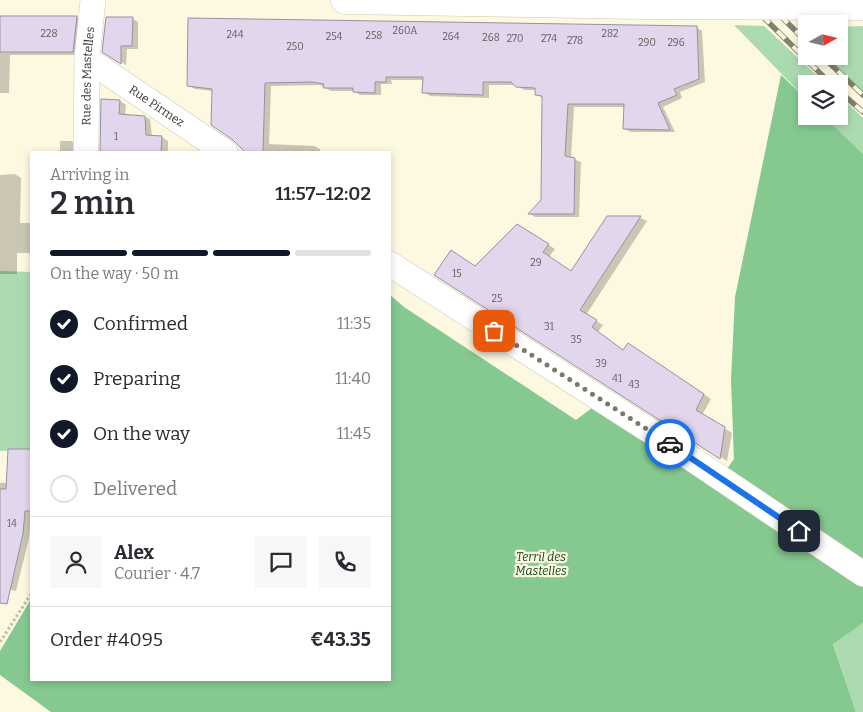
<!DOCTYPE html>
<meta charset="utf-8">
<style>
:root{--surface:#fff;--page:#f7f7f7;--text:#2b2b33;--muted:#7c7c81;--line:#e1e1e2;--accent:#111827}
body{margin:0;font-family:Bitter,serif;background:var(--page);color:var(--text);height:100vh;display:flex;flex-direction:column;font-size:19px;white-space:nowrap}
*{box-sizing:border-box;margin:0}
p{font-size:16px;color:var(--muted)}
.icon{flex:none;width:28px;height:28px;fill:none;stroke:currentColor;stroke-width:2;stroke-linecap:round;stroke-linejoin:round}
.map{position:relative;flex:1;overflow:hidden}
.panel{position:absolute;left:30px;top:151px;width:361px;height:530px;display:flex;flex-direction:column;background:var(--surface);border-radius:0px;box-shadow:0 2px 8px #0003}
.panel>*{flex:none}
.needle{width:32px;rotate:82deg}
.tools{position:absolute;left:798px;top:15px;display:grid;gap:10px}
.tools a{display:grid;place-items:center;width:50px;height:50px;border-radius:0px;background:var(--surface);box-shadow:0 2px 8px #0003;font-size:25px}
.pin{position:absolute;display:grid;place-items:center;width:42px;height:42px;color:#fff;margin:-21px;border-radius:10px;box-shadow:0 2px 8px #0006}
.courier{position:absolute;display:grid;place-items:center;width:50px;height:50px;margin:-25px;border:4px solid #1a73e8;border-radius:50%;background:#fff;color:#222;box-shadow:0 1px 6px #0007}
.overview em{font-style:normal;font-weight:600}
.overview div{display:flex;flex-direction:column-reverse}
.overview{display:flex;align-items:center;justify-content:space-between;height:85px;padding:0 20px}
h1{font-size:32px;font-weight:600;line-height:38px}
.bar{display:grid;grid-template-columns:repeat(4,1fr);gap:8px 5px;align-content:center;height:60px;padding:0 20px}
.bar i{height:6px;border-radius:4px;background:var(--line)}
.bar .selected{background:var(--accent)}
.bar p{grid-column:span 4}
.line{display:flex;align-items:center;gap:12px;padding:0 20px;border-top:1px solid var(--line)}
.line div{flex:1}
.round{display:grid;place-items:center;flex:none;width:52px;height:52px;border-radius:0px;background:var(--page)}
ol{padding:0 20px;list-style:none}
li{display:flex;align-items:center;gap:15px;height:55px}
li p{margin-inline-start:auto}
li .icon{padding:5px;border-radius:50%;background:var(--accent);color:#fff;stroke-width:4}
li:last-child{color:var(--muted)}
li i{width:28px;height:28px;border:2px solid var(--line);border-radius:50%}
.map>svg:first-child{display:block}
</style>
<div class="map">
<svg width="863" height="712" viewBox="0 0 863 712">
<rect width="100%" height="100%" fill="#fdf8e0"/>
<path fill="#abdab1" d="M734 25 764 26 826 84H806V99Z
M863 26V94L822 56H839V27Z
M839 95 863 118V154L824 116H839Z
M0 271 31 272V450L0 451Z
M863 623V712H856L833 643Z"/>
<path fill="#85c990" d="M781 75 806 99V116H824L863 154V623L833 644 856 712H51L0 675V651L31 599V680H390V295L404 307 576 420 593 407 717 483 734 459 731 380 735 297Z"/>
<path fill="#0003" d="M0 17H77L83 21 79 55H10L9 93H0Z
M133 19 138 22V49H127L126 65 104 51Z
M696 27 702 31 705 82 680 92 682 98 663 107 675 132H631L624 129 625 107H574L571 158 581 162 579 217H535L530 214 542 201 543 98 537 95V90H524L516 85H489V98L430 96 424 92V80H391L392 84H381V95H360L354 91H331L320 85 271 86 269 144 314 146 320 149V152H248L239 147 234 139 213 91 195 89 189 86Z
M102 100 120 101 126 105 125 115 143 116 150 119 152 137H162L168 141V152H102Z
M60 141H71L78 145 79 152H60Z
M15 174 21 178 20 223H31V253H17V274H0V175Z
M607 217 641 218 647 221 586 315 603 325 598 332 624 351 635 348 711 399 702 415 732 433 727 461 436 275 476 268 525 230 555 249 549 257 572 272Z
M9 450 31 451V514L29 538 16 591 3 588 0 595V483H7Z"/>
<path fill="#e2d6ec" stroke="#9a8fa4" d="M0 16H77L73 52H0Z
M106 17H133L132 46H121V64L102 52Z
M188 18 697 26 699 79 674 89 677 95 658 103 670 130 623 129 624 104H568L565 156 575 158 574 214H528L541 200 542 96 535 95V88L516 87 511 82H483V95L422 93 423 77H386V82H375V93L353 92V88H323L324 84 312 82 265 83 263 152H245L233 140 211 125 212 89 187 86Z
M101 99 120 100 119 114 145 116 146 135 162 136 161 152H100Z
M607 216H641L580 310 597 320 592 327 623 350 628 343 704 394 696 410 725 427 720 459 434 275 451 250 475 266 517 224 549 244 543 252 571 271Z
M8 449H31V511H25L23 534 7 604 0 603V489H6Z"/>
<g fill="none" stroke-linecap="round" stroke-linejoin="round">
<defs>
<g id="street">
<path id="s1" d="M87 59 225 152"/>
<path id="s2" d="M86 152 87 59 93 0"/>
<path d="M390 264 661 438 863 574"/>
</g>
<path id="secondary" d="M345 0 641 5"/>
</defs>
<use href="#street" stroke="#cfcbb3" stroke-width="26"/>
<use href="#secondary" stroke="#cfcbb3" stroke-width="29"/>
<path stroke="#c1bda9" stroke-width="3" stroke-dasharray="2.5 2.5" stroke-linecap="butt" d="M0 642 31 594"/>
<use href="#street" stroke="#fff" stroke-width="25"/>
<use href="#secondary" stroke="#fff" stroke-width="28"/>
<defs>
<path id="rail" d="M746 0 831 84
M764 0 806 41
M822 56 863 95
M839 91 863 112"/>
</defs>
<use href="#rail" stroke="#848171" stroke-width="5.5"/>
<use href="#rail" stroke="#fdf8e0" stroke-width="4" stroke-dasharray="11" stroke-linecap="butt"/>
<defs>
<path id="secondary-bridge" d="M641 5 863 6"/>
</defs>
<use href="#secondary-bridge" stroke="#cfcbb3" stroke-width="29" stroke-linecap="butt"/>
<use href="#secondary-bridge" stroke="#fff" stroke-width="28"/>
</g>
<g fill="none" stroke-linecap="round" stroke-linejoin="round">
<path stroke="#7c796a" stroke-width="5" stroke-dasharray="0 9" d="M494 331 670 444"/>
<path stroke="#1a73e8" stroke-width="6" d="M670 444 799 531"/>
</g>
<g text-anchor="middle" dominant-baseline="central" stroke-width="4.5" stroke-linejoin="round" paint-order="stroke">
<g font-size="10" fill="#625d5b">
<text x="405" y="31">260A</text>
<text x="49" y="34">228</text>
<text x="610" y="34">282</text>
<text x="235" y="35">244</text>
<text x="374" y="36">258</text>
<text x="334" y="37">254</text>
<text x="451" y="37">264</text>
<text x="491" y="38">268</text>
<text x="515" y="39">270</text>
<text x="549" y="39">274</text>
<text x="575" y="41">278</text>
<text x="647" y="43">290</text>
<text x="676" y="43">296</text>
<text x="295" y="47">250</text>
<text x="116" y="137">1</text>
<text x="536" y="263">29</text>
<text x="457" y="274">15</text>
<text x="497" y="299">25</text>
<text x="549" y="327">31</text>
<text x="576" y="340">35</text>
<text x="601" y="364">39</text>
<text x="617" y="379">41</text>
<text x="634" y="385">43</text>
<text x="12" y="524">14</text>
</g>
<g font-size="12" fill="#37352b" stroke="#fdf8e0">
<text stroke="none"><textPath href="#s2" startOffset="76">Rue des Mastelles</textPath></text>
<text stroke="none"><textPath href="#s1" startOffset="84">Rue Pirmez</textPath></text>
</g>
<g font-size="12" font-style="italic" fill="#0b3d19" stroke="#fdf8e0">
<text x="541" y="557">Terril des<tspan x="541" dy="14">Mastelles</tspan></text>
</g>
</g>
</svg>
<div class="tools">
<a><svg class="needle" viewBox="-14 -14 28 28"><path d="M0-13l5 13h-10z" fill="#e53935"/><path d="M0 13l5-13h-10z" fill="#7c7c81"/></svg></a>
<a><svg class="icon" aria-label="layers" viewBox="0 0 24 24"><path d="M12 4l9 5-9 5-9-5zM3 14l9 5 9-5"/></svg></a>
</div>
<div class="pin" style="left:494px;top:331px;background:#ea580c"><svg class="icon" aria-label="bag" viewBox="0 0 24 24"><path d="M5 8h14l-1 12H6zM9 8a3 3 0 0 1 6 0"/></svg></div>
<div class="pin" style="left:799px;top:531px;background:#1f2937"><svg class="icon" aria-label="home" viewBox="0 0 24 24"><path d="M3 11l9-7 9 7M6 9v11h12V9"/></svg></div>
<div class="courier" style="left:670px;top:444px"><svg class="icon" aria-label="car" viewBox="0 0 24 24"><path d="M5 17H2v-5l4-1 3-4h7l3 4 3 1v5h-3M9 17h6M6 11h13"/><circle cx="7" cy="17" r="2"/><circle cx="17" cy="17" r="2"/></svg></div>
<section class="panel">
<div class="overview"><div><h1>2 min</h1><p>Arriving in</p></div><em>11:57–12:02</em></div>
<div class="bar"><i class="selected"></i><i class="selected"></i><i class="selected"></i><i></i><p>On the way · 50 m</p></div>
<ol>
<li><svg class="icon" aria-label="check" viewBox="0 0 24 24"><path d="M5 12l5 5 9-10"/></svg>Confirmed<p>11:35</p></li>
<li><svg class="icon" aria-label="check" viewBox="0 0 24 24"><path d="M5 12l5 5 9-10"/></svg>Preparing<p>11:40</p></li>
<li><svg class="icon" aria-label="check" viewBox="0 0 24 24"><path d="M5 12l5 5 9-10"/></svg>On the way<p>11:45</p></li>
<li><i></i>Delivered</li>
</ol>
<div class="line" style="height:90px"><a class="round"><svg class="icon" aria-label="person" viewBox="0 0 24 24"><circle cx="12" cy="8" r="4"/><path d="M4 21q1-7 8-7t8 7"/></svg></a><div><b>Alex</b><p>Courier · 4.7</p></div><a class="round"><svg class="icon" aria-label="chat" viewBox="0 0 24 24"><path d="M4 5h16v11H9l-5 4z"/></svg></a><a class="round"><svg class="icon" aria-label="phone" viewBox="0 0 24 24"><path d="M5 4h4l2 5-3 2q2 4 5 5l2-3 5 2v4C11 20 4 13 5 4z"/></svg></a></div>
<div class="line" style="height:65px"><div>Order #4095</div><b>€43.35</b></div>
</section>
</div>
